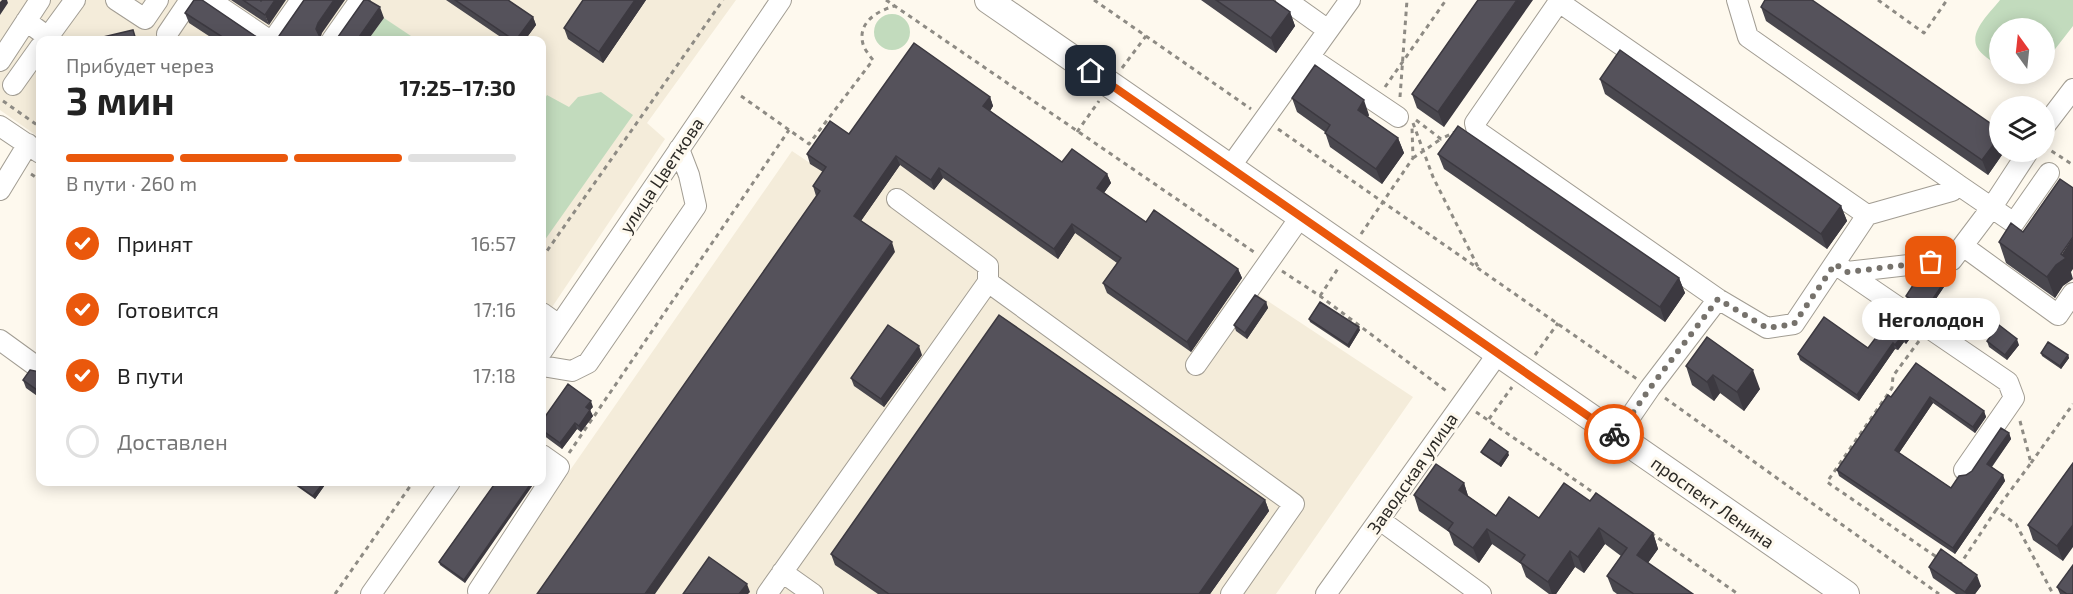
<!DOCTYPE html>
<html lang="ru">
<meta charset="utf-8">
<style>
:root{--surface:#fff;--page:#f2f2f2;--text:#222;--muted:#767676;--line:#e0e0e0;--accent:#ea580c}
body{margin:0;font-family:"Exo 2",sans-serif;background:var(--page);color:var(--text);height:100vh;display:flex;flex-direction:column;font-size:22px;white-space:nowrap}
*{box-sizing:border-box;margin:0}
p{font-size:20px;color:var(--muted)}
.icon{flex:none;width:33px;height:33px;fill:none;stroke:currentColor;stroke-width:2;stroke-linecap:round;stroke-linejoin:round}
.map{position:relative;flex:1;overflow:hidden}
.panel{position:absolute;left:36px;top:36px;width:510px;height:450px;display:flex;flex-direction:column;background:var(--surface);border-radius:12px;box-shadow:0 3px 15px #0003}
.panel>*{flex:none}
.needle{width:39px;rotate:345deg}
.controls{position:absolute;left:1989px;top:18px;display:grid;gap:12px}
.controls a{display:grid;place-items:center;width:66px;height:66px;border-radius:50%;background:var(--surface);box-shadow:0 3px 15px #0003;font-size:30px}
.pin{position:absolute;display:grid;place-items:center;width:51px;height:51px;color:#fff;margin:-26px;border-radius:12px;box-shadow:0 3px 9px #0006}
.courier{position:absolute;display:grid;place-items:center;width:60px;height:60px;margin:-30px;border:4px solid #ea580c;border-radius:50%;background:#fff;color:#222;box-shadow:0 2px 8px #0007}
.bubble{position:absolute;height:42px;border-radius:21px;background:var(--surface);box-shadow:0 3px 15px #0003;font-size:20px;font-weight:700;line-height:42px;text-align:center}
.summary em{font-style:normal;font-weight:700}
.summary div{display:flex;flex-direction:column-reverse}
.summary{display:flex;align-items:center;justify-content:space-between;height:102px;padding:0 30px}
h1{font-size:39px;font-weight:700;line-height:45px}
.bar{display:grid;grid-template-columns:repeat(4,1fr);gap:9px 6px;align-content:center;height:72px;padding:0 30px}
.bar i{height:8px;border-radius:4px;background:var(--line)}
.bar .current{background:var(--accent)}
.bar p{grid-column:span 4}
ol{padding:0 30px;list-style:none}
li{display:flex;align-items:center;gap:18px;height:66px}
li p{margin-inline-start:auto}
li .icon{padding:6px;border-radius:50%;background:var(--accent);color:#fff;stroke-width:4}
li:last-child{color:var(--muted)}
li i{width:33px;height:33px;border:3px solid var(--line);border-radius:50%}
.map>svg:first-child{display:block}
</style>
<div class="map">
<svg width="2073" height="594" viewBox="0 0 2073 594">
<rect width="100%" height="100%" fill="#fef9ee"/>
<path fill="#f4ecda" d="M0 0H736L647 123 665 139 542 322V40H40V138L0 110Z
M953 78 993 106 987 116 1076 233 1239 282 1413 397 1276 594H484L792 151 810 163 853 144Z"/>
<path fill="#c2dbbd" d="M2000 0H2073V26L2045 62 2044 28H2000L1999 66C1992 61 1981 55 1977 47 1969 31 1991 12 2000 0Z
M874 32a18 18 0 1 1 36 0a18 18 0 1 1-36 0Z
M384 18 417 40H368Z
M601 92 633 115 542 244V103L547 95 569 107 578 97Z"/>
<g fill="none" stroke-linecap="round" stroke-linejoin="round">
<defs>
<path id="minor" d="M116 0 145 19 158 0
M210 0 269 40
M1286 0 1328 30
M1560 0 1475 123 1477 131 1718 299 1650 388 1617 436
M1737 0 1748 37 1957 184 1952 191 1867 215
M1559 2 1867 215 1794 324 1767 328 1718 299
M26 21 48 37 75 0
M167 34 190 0
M273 40 301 0
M332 40 360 0
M1309 57 1398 117
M0 61 40 0
M13 85 40 47
M0 126 40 153
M2044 127 2073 89
M1230 167 1350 0
M1957 184 2014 223 2049 173
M0 190 28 144
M897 199 988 266V282
M1963 246 2058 315 2073 293
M1835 264 2008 382 2014 398 1964 470
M1847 272 1952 260 1992 207 2028 152
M542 313 559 325
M0 340 40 369
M542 351 781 0
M1196 365 1301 216
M542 366 572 371 588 363 696 206 689 175 679 149
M1380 520 1481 594
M782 572 813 594
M478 591 559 467 542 455
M371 594 450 482
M767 594 988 282 1294 504 1231 594
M1326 594 1499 352"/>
<path id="major" d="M988 0 1846 594"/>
</defs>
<use href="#minor" stroke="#a29d93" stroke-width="22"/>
<use href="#major" stroke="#a29d93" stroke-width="28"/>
<path stroke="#8e8b84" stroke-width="3" stroke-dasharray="4.5 4.5" stroke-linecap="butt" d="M886 0 1254 252
M1094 0 1251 109
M1878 0 1924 33 1947 0
M1122 68 1146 36
M1385 87 1446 0
M741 96 809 144 873 60C870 56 864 49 863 44 857 22 878 11 894 6
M1400 97 1407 0
M3 101 40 127
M1416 120 1441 139 1455 132
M1413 123 1433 177 1478 267
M1278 129 1637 379
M1077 132 1099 101
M2044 146 2073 165
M1413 158 1441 139
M31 174 40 180
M1361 234 1413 158 1412 127
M542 258 723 0
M1282 271 1320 296 1449 393
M1320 296 1339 267
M1919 341 1893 376 1892 388 1827 482 1938 558
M1535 355 1558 323
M1665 398 1939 594
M1476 412 1597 495
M1489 419 1512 387
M2020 421 2031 463 1996 510 2016 524 2053 594
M569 453 789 130
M2031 463 2073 404
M1651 533 1738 594
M1959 566 1996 510
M335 594 413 482"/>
<use href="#minor" stroke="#fff" stroke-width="20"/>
<use href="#major" stroke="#fff" stroke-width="26"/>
</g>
<path fill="#49474e" d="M231 0H260L269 25Z
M446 0H508L533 17 536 25 525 40H505Z
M583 0H646L603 63 568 39 564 28Z
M1201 0H1273L1290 12 1295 26 1276 53Z
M1478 0 1444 127 1417 108 1412 94Z
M1761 7 2000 152H2004L1988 175 1766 21Z
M185 13 258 39 261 40H215L189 23Z
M1600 79 1841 206 1847 221 1827 249 1605 94Z
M990 97 993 106 990 111 1062 162 1107 174 1111 183 1104 193 1146 222 1238 269 1242 278 1191 352 1107 293 1103 283 1117 263 1075 233 1058 259 943 178 934 190 900 165 861 221 895 252 816 196 813 186 823 172 810 164 807 154 849 134Z
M1292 98 1369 115 1368 117 1398 138 1404 153 1382 184 1330 147 1325 132 1297 112Z
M1438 154 1679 278 1685 293 1665 322 1444 169Z
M1999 242 2071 272 2055 298 2006 263Z
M1948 281 1927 312 1907 299 1906 296Z
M1266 302 1268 308 1247 339 1236 331 1234 325Z
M1875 302 1914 333 1906 344 1904 342 1898 350 1895 349 1859 401 1800 360 1798 354 1868 348 1888 322 1886 320 1883 314 1884 313 1877 307Z
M1309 319 1360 330 1349 348 1310 322Z
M1987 341 2019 345 2007 360 1989 347Z
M2041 353 2068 355 2069 358 2061 369 2042 356Z
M922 355 884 407 854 386 851 378Z
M1916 363 1984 411 1986 417 1975 433 1933 403 1899 453 1951 488 1972 471 2009 433 2011 439 1992 467 2003 475 2005 481 1955 554 1839 476 1837 470Z
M1686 366 1760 389 1744 411 1720 393 1714 401 1692 385Z
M40 372V398L26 388 23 380Z
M593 407 590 410 593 416 581 432 577 429 562 449 543 435 542 432V421Z
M1481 452 1509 455 1501 467 1482 454Z
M2073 463 2063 561 2033 540 2028 525Z
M291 482H327L315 499Z
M496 482 465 583 440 565 439 562Z
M1464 483 1468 496 1496 516 1539 518 1590 501 1653 533 1658 549 1648 563 1693 594H1617L1613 591 1607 576 1621 556 1605 544 1584 573 1575 567 1556 594H1549L1526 577 1521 564 1492 544 1479 563 1454 545 1449 532 1419 511 1414 495Z
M1265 500 1269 511 1210 594H878L835 565 831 554Z
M1929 567 1981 586 1975 594H1956L1933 578Z
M2057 587 2073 594H2060Z"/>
<path fill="#3c3940" d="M2 0H7L8 3 0 15V2Z
M275 0H286L269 25 265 15Z
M334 0H345L322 33 320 40 316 29 318 23Z
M635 0H646L603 63 599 52Z
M1517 0H1533L1444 127 1438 112Z
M380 7 384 18 368 40H357Z
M1290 12 1295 26 1276 53 1271 38Z
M533 17 536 25 525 40H516Z
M990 97 993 106 987 116 983 106Z
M1364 100 1369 115 1363 124 1358 110Z
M2000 136V152H2004L1988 175 1982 160Z
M1398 138 1404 153 1382 184 1376 169Z
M896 156 900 165 858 225 854 216Z
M939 168 943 178 934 190 931 180Z
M1107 174 1111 183 1101 197 1097 188Z
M1841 206 1847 221 1827 249 1821 234Z
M1072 224 1075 233 1058 259 1054 249Z
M2073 237V269L2071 272 2073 279 2063 286 2055 298 2047 277Z
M892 242 895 252 655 594H645Z
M1238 269 1242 278 1191 352 1187 342Z
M1679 278 1685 293 1665 322 1660 307Z
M1947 278 1948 281 1927 312 1926 309Z
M1266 302 1268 308 1247 339 1245 333Z
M1359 327 1360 330 1349 348 1348 345Z
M1912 327 1914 333 1906 344 1904 338Z
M1902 336 1904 342 1898 350 1895 345Z
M2017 339 2019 345 2007 360 2005 355Z
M1893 343 1895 349 1859 401 1857 395Z
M919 346 922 355 884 407 881 399Z
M2068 355 2069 358 2061 369 2060 366Z
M1753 370 1760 389 1744 411 1737 392Z
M1713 375 1720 393 1714 401 1707 382Z
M1930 397 1933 403 1897 456 1895 450Z
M591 401 593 407 590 410 593 416 581 432 579 426 586 407Z
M1984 411 1986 417 1975 433 1973 427Z
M575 423 577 429 562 449 560 443Z
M2009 433 2011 439 1989 470 1987 464Z
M1508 452 1509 455 1501 467 1499 464Z
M2003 475 2005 481 1955 554 1953 548Z
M324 482H327L315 499 313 496Z
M532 482H535L465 583 464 580Z
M1464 483 1469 499 1459 490Z
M1265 500 1269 511 1210 594H1199Z
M2073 525V547L2063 561 2057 546Z
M1599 528 1605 544 1584 573 1578 557Z
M1487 529 1492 544 1479 563 1473 548Z
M1653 533 1658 549 1642 571 1637 555Z
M1570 551 1575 567 1556 594H1552L1548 582Z
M1977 575 1981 586 1975 594H1966L1965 592Z
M747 584 750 592 748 594H739Z"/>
<path fill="#55525b" stroke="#3c3940" stroke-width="1.5" d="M194 0H202L261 40H227L185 13Z
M243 0H260L261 1 262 0H275L265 15Z
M304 0H334L318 23 316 29 321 39 325 40H274L279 36Z
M364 0H368L380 7 357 40H330L338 37Z
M455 0H508L533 17 516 40H514Z
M583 0H635L599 52 564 28Z
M1216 0H1273L1290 12 1271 38Z
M1478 0H1517L1438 112 1412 94Z
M1765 0H1812L2000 130V136L1982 160 1761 7Z
M133 30 136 40H96L95 39Z
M914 43 990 97 983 106 1062 162 1072 149 1107 174 1097 188 1146 222 1154 210 1238 269 1187 342 1103 283 1121 258 1072 224 1054 249 939 168 931 180 896 156 854 216 892 242 645 594H537L820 191 813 186 826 167 807 154 830 121 849 134Z
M1620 50 1841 206 1821 234 1600 79Z
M1315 65 1364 100 1358 110 1398 138 1376 169 1325 133 1330 125 1292 98Z
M1458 126 1679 278 1660 307 1438 154Z
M2060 179 2073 188V237L2061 254 2066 258 2056 265 2047 277 1999 242 2011 223 2023 232Z
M1936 271 1947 278 1926 309 1906 296 1921 273Z
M1255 295 1266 302 1245 333 1234 325Z
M1320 302 1359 327 1348 345 1309 319Z
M1875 302 1912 327 1904 338 1902 336 1895 345 1893 343 1857 395 1798 354 1824 317 1868 348 1890 319 1883 314 1886 311Z
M999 315 1265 500 1199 594H889L831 554Z
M888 325 919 346 881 399 851 378Z
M1999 325 2017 339 2005 355 1987 341Z
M1707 337 1753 370 1737 392 1713 375 1707 382 1686 366Z
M2048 342 2068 355 2060 366 2041 353Z
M1916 363 1984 411 1973 427 1930 397 1895 450 1951 488 1959 476 1966 475 1972 471 2001 428 2009 433 1987 464 2003 475 1953 548 1837 470 1888 395 1891 397Z
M30 370 40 372V392L23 380Z
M568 384 591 401 586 407 590 410 579 426 575 423 560 443 542 430V428L544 424 542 423V421Z
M1490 439 1508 452 1499 464 1481 452Z
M2073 463V525L2057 546 2028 525Z
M1436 464 1464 483 1459 490 1496 516 1509 497 1539 518 1564 483 1590 501 1596 493 1653 533 1637 555 1693 594H1634L1607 576 1627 548 1599 528 1578 557 1570 551 1548 582 1520 562 1525 555 1487 529 1473 548 1448 530 1453 523 1414 495Z
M293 482H324L313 496Z
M496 482H532L464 580 439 562Z
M1941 549 1977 575 1965 592 1929 567Z
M709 557 747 584 739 594H683Z
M2073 565V594H2067L2057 587Z"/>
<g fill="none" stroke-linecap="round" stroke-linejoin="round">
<path stroke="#76726c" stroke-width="6" stroke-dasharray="0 10.8" d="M1614 434 1617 436 1650 388 1718 299 1767 328 1794 324 1835 264 1847 272 1931 262"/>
<path stroke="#ea580c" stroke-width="8" d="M1091 71 1614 434"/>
</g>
<g text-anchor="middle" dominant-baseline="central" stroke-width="6" stroke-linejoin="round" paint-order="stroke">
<g font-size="18" fill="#2c2a26" stroke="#fef9ee">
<text transform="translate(661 175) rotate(-56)">улица Цветкова</text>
<text transform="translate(1412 473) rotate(-55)">Заводская улица</text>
<text transform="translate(1713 502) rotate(35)">проспект Ленина</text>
</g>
</g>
</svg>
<div class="controls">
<a><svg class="needle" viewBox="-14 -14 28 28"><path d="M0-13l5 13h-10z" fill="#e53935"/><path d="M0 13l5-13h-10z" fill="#767676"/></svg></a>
<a><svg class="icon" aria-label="layers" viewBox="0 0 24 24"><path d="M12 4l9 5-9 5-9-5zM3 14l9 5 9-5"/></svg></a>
</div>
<div class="pin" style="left:1931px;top:262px;background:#ea580c"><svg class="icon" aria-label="bag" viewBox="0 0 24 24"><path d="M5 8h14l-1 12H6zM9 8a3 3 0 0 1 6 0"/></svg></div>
<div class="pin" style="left:1091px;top:71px;background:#1f2937"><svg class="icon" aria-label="home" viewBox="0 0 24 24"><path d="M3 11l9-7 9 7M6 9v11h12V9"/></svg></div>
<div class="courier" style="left:1614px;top:434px"><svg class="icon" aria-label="bike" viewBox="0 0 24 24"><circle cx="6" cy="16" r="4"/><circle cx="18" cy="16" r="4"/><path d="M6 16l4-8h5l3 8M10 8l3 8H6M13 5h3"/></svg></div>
<div class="bubble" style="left:1862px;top:298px;width:138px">Неголодон</div>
<section class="panel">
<div class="summary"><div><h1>3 мин</h1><p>Прибудет через</p></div><em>17:25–17:30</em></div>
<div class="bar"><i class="current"></i><i class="current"></i><i class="current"></i><i></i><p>В пути · 260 m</p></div>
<ol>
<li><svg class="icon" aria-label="check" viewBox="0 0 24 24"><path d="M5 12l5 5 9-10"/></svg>Принят<p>16:57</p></li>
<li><svg class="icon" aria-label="check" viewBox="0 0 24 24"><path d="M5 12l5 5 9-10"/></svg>Готовится<p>17:16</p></li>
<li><svg class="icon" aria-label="check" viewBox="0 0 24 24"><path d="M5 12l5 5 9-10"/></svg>В пути<p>17:18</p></li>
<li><i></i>Доставлен</li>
</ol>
</section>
</div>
